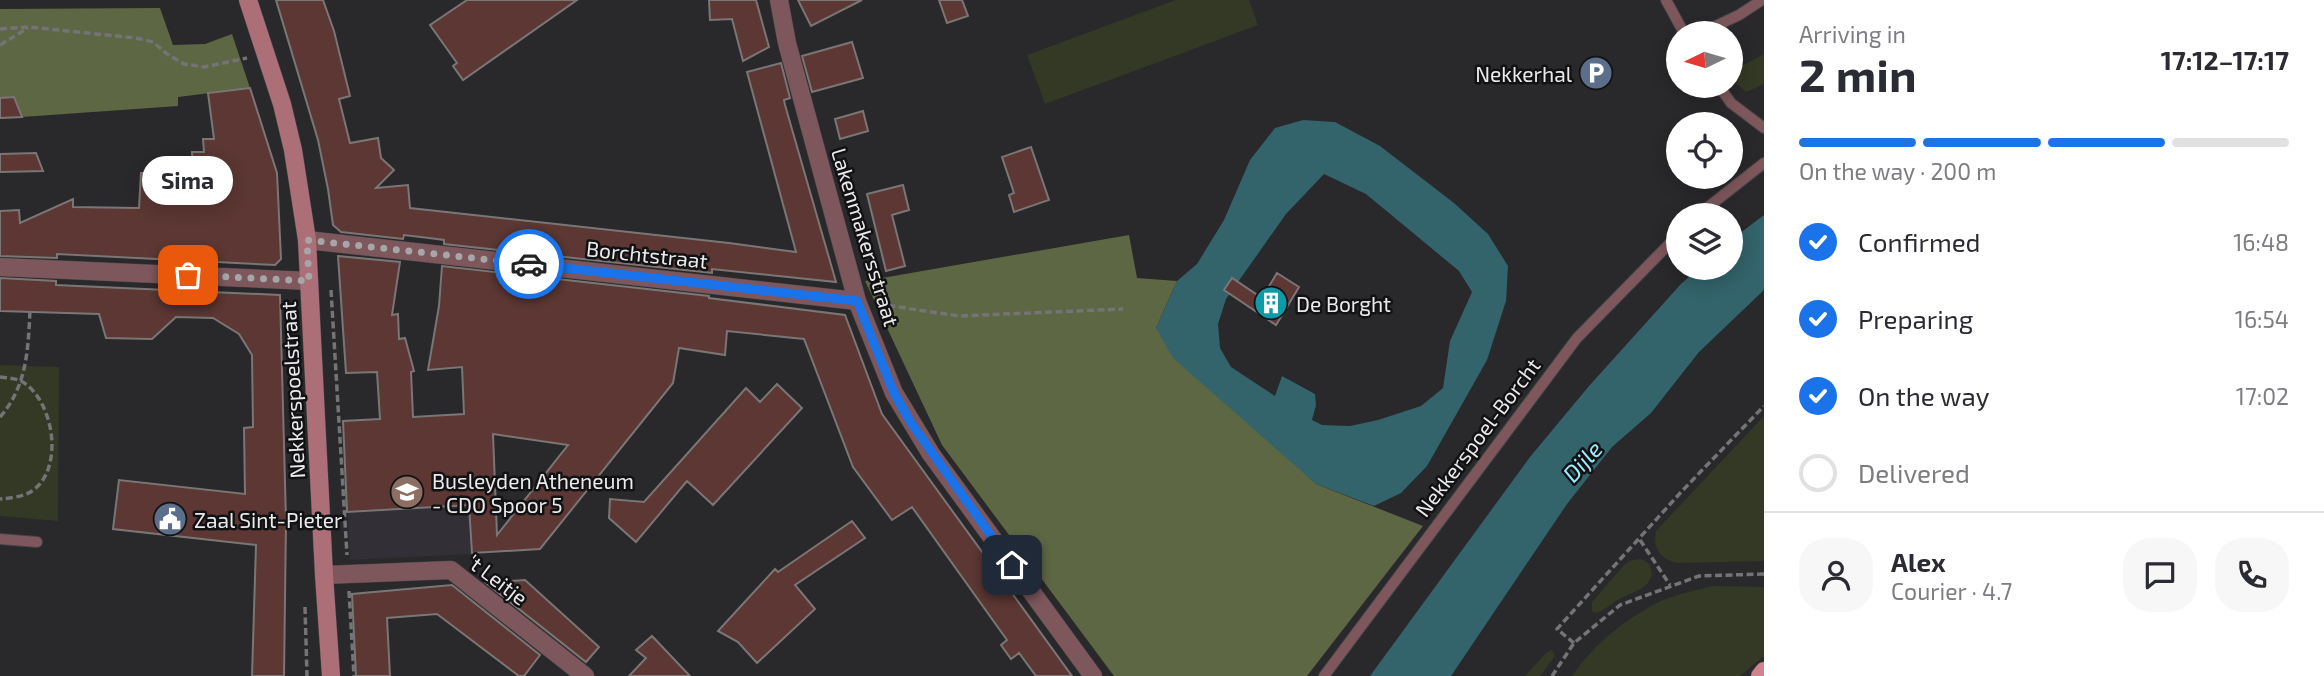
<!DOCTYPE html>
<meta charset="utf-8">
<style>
:root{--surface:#fff;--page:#f7f7f7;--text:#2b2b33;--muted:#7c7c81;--line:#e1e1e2;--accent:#1a73e8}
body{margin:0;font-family:"Exo 2",sans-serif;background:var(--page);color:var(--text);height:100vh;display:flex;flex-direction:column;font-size:26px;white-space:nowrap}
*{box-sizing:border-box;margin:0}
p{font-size:23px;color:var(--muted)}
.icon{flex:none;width:38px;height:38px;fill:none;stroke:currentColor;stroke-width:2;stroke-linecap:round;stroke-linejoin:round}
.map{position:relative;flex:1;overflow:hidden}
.panel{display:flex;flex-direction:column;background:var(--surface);width:560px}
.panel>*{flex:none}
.needle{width:46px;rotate:265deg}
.fabs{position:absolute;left:1666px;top:21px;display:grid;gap:14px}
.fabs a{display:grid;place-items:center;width:77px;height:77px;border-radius:50%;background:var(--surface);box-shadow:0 4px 18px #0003;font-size:35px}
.pin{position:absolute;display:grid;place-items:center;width:60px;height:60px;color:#fff;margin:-30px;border-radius:14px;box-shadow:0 4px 10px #0006}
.courier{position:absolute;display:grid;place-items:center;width:70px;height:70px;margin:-35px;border:5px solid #1a73e8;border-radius:50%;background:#fff;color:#222;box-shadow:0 2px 9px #0007}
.bubble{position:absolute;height:49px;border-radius:24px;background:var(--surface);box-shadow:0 4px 18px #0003;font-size:23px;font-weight:700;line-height:49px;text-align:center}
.headline em{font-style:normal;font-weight:700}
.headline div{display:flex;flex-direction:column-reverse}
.headline{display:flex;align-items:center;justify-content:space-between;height:119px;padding:0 35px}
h1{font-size:46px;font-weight:700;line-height:52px}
.bar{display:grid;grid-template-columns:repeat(4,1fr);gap:10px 7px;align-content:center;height:84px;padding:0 35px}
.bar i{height:9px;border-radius:5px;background:var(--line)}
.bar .current{background:var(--accent)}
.bar p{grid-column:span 4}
.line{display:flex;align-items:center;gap:18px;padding:0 35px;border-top:2px solid var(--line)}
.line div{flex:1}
.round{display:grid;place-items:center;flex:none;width:74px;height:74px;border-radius:28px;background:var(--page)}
ol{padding:0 35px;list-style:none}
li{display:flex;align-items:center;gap:21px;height:77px}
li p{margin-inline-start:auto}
li .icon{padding:7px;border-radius:50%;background:var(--accent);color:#fff;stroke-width:4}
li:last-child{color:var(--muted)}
li i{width:38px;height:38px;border:4px solid var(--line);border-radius:50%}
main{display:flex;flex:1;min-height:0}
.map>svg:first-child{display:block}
</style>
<main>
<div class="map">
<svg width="1764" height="676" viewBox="0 0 1764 676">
<rect width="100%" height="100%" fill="#29282b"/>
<path fill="#322f37" d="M464 414 472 554 350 560 343 421Z"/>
<path fill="#333925" d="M1176 0H1249L1258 25 1045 104 1027 55Z
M1731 47 1741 66 1764 54V84L1746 92 1731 79Z
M0 365 59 367 58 521 0 516Z
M1764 416V561L1678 563C1661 560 1652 548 1656 531Z
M1638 559C1647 559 1652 566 1652 575L1648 583 1641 589 1619 599 1602 611 1595 613 1592 611V602L1624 565 1629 561Z
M1713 586 1764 587V656L1740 676H1572C1592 646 1623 621 1655 604 1672 595 1693 591 1713 586Z
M1552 650 1555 656 1540 676H1525L1547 652Z"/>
<path fill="#5e6744" d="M160 8 173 45 205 44 232 34 250 88 178 97V106L22 117 0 98V9Z
M1129 235 1137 278 1177 281 1156 328 1316 484 1423 526 1307 676H1114L942 445 865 281Z"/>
<path fill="#33636b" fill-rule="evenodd" d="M1303 120 1335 122 1380 146 1454 203 1488 234 1508 266 1506 301 1487 360 1452 422 1427 466 1401 493 1374 506 1316 484 1173 358 1156 328 1177 281 1197 264 1224 220 1250 160 1275 128ZM1324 174 1366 194 1459 271 1472 292 1450 341 1443 388 1421 406 1378 420 1350 426 1322 425 1312 420 1316 405 1315 394 1282 376 1275 396 1231 367 1220 348 1218 324 1226 299 1286 214Z
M1764 215V290L1699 352 1651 413 1612 447 1567 504 1451 676H1370L1530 457 1589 386 1681 284 1699 268H1731V240Z"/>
<path fill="#5c3733" stroke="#7a7675" stroke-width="2" fill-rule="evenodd" d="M276 0H323L334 31 350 96 339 99 350 143 378 138 381 158 394 170 376 188 408 185 410 208 729 243 796 252 747 72 781 63 790 98 784 100 785 105 836 282 712 269V273L444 244V240L429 238 404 235 403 239 341 232 333 225 328 189 318 140Z
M467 0H577L463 80 453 66 457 63 430 25Z
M709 0H756L769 47 743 61 732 19 710 20Z
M798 0H862L811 26Z
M939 0H962L968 16 947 23Z
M852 42 863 78 812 92 802 56Z
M250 88 277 173 281 259 275 265 57 254V258L0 256V211L19 210 20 223 73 199V207L139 208 141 173H193L192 152H204L203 139H214L208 93Z
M14 97 22 117 0 118V98Z
M863 111 868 131 840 139 835 119Z
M1031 147 1049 200 1014 212 1009 195 1014 193 1002 157Z
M36 153 43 171 0 172V154Z
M903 185 909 210 892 215 905 266 886 271 867 194Z
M338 256 400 262 392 315 398 314 399 339 405 338 414 371 411 372 413 417 464 414 462 367 428 370 439 306 442 266 709 296V298L845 315 882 414 1072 676H1036L1019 653 1011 659 1001 645 1007 640 912 507 892 520 853 467 804 339 727 331 725 355 679 348 673 383 540 549 472 553 469 505 347 512 343 421 380 419 377 372 346 373ZM493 434 568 445 497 535Z
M1277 273 1299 287 1276 325 1224 290 1232 278 1262 298Z
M0 278 56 281V285L280 295 286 520 284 676H252L256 545 113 529 119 480 245 494 244 428 253 427 252 355 239 334 213 318 176 317 152 339 106 338 99 314 0 311Z
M777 384 802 408 713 505 687 481 636 542 609 518 610 499 644 502 746 388 760 402Z
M852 521 865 538 795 585 815 609 757 663 738 642 718 631 775 569 778 572Z
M525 580 599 647 586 662 486 583Z
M452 585 540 655 524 676H519L437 614 387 618 390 676H356L352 594Z
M652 636 690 676H629L646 658 636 650Z"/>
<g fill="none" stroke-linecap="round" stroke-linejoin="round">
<defs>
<path id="service" d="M1666 0 1684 33
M1701 33 1739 15 1762 0
M1719 86 1731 103 1764 128
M1698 215 1764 163
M0 539 37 542
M1324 676 1577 338 1678 235"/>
<path id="minor" d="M779 0 787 43 857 301 894 393 931 454 1093 676
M307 240 857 301
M0 267 309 281
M324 575 451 570 585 676"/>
<path id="secondary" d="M248 0 282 104 293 150 307 240 324 575 331 676"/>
<path id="primary" d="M1760 676 1764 671"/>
</defs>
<use href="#service" stroke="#444346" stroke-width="12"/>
<use href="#minor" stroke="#444346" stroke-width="19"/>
<use href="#secondary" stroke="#444346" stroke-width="19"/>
<use href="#primary" stroke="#444346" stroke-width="19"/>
<path stroke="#747375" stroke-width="3.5" stroke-dasharray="7 3.5" stroke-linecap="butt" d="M0 29 29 27 136 38 153 42 167 54 184 64 204 67 247 58
M0 45 28 28
M331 290 347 555
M878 304 959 316 1123 309
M0 377C7 378 15 378 21 381 54 399 65 469 32 491 23 497 10 498 0 499
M0 417C27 386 28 350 30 311
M1640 540 1670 585
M349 591 354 676
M305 607 307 676
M1574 643 1557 629 1682 491 1764 406
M1552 676 1574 643 1620 605 1699 576 1764 574"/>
<use href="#service" stroke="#7d575c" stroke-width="10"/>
<use href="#minor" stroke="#7d575c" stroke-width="18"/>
<use href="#secondary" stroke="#ac6f78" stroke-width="18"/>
<use href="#primary" stroke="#d0828e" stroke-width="18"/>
</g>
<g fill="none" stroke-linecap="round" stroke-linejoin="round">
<path stroke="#a6a6a8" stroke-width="7" stroke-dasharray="0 12.6" d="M188 275 309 281 307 240 529 264"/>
<path stroke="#1a73e8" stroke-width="9" d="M529 264 857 301 894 393 911 423 1012 565"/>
</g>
<defs>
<symbol id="parking-disc" viewBox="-11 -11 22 22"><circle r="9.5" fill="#5c6f8a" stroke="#121113"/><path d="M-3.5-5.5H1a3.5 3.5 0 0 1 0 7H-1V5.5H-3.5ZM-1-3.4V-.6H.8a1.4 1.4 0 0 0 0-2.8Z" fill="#fff"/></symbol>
<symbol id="building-disc" viewBox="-11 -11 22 22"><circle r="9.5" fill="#0f9aa8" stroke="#121113"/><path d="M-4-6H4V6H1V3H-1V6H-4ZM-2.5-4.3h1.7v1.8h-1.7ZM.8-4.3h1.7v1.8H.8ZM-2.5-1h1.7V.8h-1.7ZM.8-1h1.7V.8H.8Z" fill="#fff"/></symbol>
<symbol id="school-disc" viewBox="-11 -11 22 22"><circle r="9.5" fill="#8d6e63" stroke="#121113"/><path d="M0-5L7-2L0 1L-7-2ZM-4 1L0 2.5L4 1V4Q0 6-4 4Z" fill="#fff"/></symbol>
<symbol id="civic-disc" viewBox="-11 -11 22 22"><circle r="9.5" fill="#5c6f8a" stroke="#121113"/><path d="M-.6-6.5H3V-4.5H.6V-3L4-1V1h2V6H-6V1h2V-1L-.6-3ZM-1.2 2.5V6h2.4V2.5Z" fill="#fff"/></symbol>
</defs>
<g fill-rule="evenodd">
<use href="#parking-disc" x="1577" y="54" width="38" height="38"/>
<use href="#building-disc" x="1252" y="284" width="38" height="38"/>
<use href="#school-disc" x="388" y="473" width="38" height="38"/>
<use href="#civic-disc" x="151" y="500" width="38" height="38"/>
</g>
<g text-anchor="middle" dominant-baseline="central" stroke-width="5" stroke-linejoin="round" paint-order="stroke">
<g font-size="21" fill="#eaeaeb" stroke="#121113" text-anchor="start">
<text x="1572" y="73" text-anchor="end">Nekkerhal</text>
<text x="1296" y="303">De Borght</text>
<text x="432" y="480">Busleyden Atheneum<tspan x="432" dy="24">- CDO Spoor 5</tspan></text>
<text x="194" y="519">Zaal Sint-Pieter</text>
</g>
<g font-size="21" fill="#eaeaeb" stroke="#121113">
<text transform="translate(866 237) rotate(73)">Lakenmakersstraat</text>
<text transform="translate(647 254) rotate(6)">Borchtstraat</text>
<text transform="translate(292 390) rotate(-93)">Nekkerspoelstraat</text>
<text transform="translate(1477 437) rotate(-53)">Nekkerspoel-Borcht</text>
<text transform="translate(498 579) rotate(37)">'t Leitje</text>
</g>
<g font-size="23" font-style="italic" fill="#9aeefd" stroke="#121113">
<text transform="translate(1582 461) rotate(-48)">Dijle</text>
</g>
</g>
</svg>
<div class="fabs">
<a><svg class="needle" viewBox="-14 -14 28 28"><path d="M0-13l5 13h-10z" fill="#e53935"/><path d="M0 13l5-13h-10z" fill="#7c7c81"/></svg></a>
<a><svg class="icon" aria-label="locate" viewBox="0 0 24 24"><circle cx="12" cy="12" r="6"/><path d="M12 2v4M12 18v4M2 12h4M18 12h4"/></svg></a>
<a><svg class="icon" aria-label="layers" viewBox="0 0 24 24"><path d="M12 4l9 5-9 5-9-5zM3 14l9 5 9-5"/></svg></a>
</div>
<div class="pin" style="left:188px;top:275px;background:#ea580c"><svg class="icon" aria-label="bag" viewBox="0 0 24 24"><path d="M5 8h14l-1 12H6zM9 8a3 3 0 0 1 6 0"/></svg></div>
<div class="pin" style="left:1012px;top:565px;background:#1f2937"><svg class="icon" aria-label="home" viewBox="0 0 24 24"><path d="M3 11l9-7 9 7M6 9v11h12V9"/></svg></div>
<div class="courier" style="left:529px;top:264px"><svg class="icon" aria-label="car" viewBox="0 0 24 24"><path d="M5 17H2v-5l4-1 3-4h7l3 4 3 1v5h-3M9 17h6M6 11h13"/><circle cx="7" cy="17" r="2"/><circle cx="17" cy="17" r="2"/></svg></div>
<div class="bubble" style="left:142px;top:156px;width:91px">Sima</div>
</div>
<section class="panel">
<div class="headline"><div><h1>2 min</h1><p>Arriving in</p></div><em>17:12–17:17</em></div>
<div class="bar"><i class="current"></i><i class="current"></i><i class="current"></i><i></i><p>On the way · 200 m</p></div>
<ol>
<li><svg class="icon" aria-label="check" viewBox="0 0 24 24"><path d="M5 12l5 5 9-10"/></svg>Confirmed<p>16:48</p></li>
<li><svg class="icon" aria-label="check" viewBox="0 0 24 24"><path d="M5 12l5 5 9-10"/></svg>Preparing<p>16:54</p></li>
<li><svg class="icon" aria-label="check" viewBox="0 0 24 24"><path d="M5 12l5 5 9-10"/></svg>On the way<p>17:02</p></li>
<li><i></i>Delivered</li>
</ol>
<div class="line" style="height:126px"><a class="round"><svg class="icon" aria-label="person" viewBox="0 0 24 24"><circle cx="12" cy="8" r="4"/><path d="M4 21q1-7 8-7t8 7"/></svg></a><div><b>Alex</b><p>Courier · 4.7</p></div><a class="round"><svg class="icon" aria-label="chat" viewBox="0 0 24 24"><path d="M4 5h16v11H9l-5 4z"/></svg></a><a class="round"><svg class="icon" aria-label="phone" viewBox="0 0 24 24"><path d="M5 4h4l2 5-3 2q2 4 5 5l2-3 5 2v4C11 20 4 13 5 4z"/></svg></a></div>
</section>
</main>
